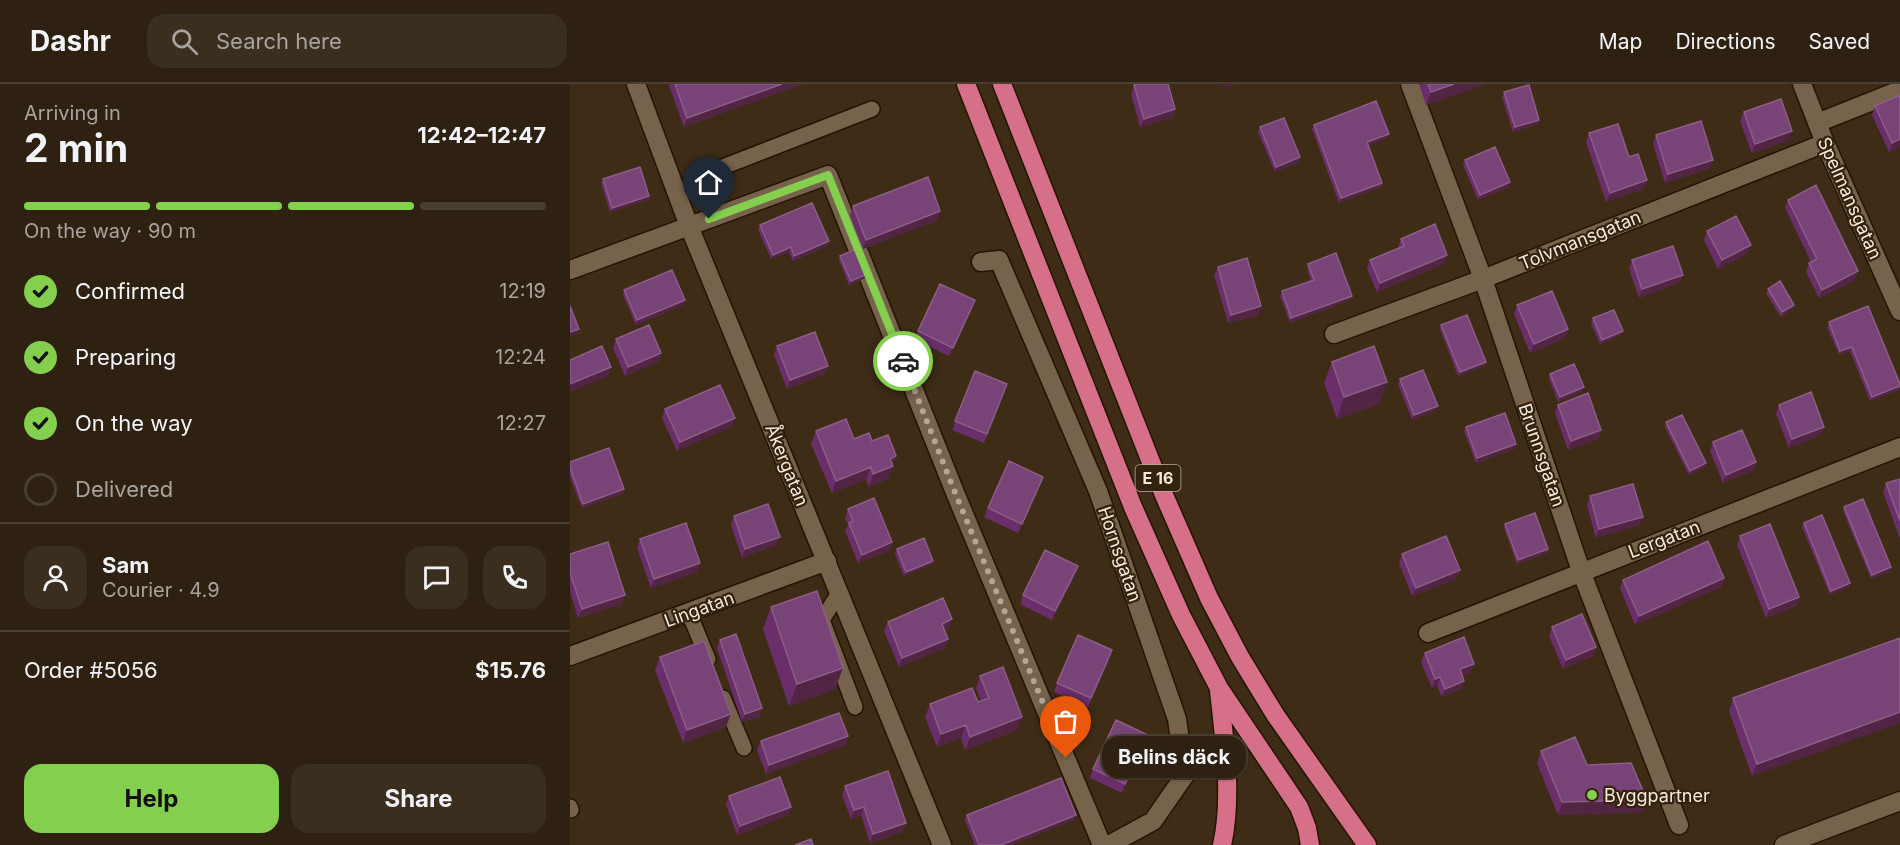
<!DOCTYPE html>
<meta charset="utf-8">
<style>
:root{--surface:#2e2111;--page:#3a2e1f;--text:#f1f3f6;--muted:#a7a39f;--line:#493e31;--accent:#84cf4d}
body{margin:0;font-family:Inter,sans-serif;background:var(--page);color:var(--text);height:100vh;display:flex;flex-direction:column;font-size:22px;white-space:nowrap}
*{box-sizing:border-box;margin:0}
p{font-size:20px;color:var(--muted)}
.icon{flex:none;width:33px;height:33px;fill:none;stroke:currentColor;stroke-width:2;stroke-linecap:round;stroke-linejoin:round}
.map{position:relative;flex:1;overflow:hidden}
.panel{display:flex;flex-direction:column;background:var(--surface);width:570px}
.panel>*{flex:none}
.pin{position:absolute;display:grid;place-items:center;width:51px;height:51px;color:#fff;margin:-62px -26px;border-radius:50% 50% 50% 0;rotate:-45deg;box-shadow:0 0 6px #0007}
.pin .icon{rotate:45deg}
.courier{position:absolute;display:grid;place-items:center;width:60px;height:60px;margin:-30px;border:4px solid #84cf4d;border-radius:50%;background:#fff;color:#222;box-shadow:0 2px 8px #0007}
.bubble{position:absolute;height:42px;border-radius:18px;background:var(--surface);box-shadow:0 2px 4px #0004,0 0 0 2px var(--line);font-size:20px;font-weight:700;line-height:42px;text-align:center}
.summary em{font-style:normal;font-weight:700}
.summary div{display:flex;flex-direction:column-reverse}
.summary{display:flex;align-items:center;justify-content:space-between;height:102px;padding:0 24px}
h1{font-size:39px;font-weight:700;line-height:45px}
.bar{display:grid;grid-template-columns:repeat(4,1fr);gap:9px 6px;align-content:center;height:72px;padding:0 24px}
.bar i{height:8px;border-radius:4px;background:var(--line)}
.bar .on{background:var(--accent)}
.bar p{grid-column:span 4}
.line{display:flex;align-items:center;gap:15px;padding:0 24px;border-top:2px solid var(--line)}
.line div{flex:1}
.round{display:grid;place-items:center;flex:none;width:63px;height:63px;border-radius:18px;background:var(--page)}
ol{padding:0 24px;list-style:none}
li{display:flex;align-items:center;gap:18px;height:66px}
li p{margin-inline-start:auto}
li .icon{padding:6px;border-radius:50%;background:var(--accent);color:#111;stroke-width:4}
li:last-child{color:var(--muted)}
li i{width:33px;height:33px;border:3px solid var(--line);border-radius:50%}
.button{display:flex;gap:12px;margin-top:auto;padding:12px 24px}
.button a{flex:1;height:69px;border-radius:18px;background:var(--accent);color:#111;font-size:24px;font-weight:700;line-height:69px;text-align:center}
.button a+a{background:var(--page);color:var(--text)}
header{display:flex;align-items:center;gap:36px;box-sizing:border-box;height:84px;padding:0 30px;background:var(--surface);border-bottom:2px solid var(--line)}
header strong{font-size:28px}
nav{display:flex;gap:33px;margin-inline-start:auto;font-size:21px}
.search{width:420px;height:54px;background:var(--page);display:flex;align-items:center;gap:15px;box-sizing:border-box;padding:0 21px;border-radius:18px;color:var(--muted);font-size:22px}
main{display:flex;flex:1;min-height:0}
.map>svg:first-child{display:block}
</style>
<header>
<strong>Dashr</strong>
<div class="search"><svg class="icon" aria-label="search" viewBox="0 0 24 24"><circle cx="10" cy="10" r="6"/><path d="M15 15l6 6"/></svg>Search here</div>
<nav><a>Map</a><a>Directions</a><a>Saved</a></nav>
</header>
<main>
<section class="panel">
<div class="summary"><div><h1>2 min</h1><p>Arriving in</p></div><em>12:42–12:47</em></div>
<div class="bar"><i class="on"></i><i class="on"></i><i class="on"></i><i></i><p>On the way · 90 m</p></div>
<ol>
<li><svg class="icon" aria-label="check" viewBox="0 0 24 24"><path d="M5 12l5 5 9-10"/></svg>Confirmed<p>12:19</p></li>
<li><svg class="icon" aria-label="check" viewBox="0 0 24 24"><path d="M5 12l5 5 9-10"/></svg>Preparing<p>12:24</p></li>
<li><svg class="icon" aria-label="check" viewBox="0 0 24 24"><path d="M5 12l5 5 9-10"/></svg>On the way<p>12:27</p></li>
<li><i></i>Delivered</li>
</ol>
<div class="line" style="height:108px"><a class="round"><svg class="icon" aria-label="person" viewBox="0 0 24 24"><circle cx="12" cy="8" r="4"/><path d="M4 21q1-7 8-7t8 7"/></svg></a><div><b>Sam</b><p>Courier · 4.9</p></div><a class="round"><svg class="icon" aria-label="chat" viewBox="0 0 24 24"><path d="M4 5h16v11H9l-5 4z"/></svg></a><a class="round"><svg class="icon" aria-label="phone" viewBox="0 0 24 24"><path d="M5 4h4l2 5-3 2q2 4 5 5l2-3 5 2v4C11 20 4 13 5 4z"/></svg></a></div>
<div class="line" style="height:78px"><div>Order #5056</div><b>$15.76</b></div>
<div class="button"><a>Help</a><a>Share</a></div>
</section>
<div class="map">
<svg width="1330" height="761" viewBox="0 0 1330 761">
<rect width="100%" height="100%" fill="#3e2c17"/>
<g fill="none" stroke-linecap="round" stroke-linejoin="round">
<defs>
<path id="service" d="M145 86 302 25
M269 509 252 536 285 623
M119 529 138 575
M153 614 174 664
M0 723 1 726"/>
<path id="minor" d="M66 0 119 142 372 761
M840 0 913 195 1011 487 1109 741
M1232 0 1255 59 1330 227
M1247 39 1330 6
M411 178 429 176 528 407 607 635 615 691 583 737 539 761
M0 186 258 91 386 411 532 761
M764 250 913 195 1255 59
M858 549 1330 363
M0 572 257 477"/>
<path id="tertiary" d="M1214 761 1330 717"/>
<path id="trunk" d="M396 0 563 423 611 531 649 604 729 723 737 744 740 761
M432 0 594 411 639 514 670 573 706 632 797 761
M649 606C654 655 663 713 652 761"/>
</defs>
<use href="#service" stroke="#241401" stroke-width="18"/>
<use href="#minor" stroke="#241401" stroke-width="21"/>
<use href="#tertiary" stroke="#241401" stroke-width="21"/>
<use href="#trunk" stroke="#241401" stroke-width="21"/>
<use href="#service" stroke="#77634c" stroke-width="15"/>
<use href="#minor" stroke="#77634c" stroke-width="18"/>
<use href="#tertiary" stroke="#77634c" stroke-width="18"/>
<use href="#trunk" stroke="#d67089" stroke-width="18"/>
</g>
<path fill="#6a2f6b" d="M100 0H233L114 43 99 2Z
M849 0H915L856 21Z
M564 1 605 25 602 34 570 43 561 10Z
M934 8 968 40 943 48 932 13Z
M1330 11V63L1319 68 1302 31 1305 22Z
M1174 28 1219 56 1182 69 1170 37Z
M744 41 817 54 798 61 812 99 811 103 769 119 742 45Z
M690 43 729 78 705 88 688 48Z
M1019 49 1059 73 1077 96 1074 105 1036 118 1016 58Z
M1086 51 1143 76 1140 84 1095 99 1083 60Z
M895 76 939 103 908 116 893 81Z
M33 95 79 112 78 116 40 128 31 99Z
M1218 116 1285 196 1249 214 1236 188 1239 179 1241 178 1215 124Z
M283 122 370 127 367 136 293 165 280 131Z
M190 141 257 162 223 177 219 168 201 175 188 146Z
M1137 147 1181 161 1177 170 1148 185 1134 156Z
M831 155 874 180 807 208 797 185 800 176 828 165V163Z
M270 172 297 190 295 194 279 201 269 176Z
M1062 176 1113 191 1109 199 1069 214 1059 185Z
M738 180 782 212 780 216 720 239 710 212 712 207 741 197 737 184Z
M648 183 688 231 658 239 644 191Z
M1198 205 1224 221 1222 225 1211 233 1196 209Z
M54 206 113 221 66 241 53 211Z
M405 216 379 272 345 256 348 247Z
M947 221 998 245 995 254 960 269 944 230Z
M1023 234 1051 251 1030 260 1021 239Z
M1259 238 1330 300 1329 306 1300 317 1280 267 1269 271 1257 243Z
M871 241 916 278 914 282 888 292 870 245Z
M46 255 91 269 88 278 55 292 43 264Z
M207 262 255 290 217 305 204 271Z
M762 278 809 320 767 335 754 299Z
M405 287 437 300 414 359 382 346Z
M980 290 1012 308 988 318 979 295Z
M830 295 868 322 866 326 842 336 828 300Z
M988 321 1031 346 1028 355 998 366 985 329Z
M1209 321 1254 343 1251 351 1219 364 1206 330Z
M95 325 162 342 107 367 92 334Z
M1096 338 1134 384 1119 391 1095 343Z
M896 343 946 360 944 365 906 379 894 347Z
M246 347 284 355 302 357 326 372 318 395 299 403 296 395 262 409 241 360Z
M1143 358 1186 378 1183 387 1153 399 1140 367Z
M0 378 54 405 52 410 12 424 0 393Z
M473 393 448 449 414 433 418 424Z
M1330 395V455L1313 408 1316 399Z
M1020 412 1073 433 1069 441 1026 454 1017 421Z
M1274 423 1321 483 1320 487 1301 495 1273 427Z
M278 425 322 458 319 467 288 479 275 447 278 441 275 434Z
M164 432 206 461 172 474 161 441Z
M1234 439 1279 503 1260 511 1232 443Z
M935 440 978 465 977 469 947 480 934 444Z
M1170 452 1229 513 1226 522 1196 534 1167 461Z
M70 455 127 488 81 504 67 464Z
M327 465 361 481 334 492 325 470Z
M0 470 52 520 8 534 0 507Z
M832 470 890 486 886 495 842 512 829 479Z
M505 491 482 536 450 520 453 511Z
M1154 494 1151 503 1065 541 1050 504 1053 496Z
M201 523 273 584 265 605 219 622 193 545Z
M318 538 379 544 374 546 375 564 329 583 314 547Z
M982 543 1026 563 1023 572 993 585 979 552Z
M1330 554 1182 692 1159 627 1163 614Z
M150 556 192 624 189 633 172 638 147 564Z
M855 569 901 588 892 592 894 597 891 605 872 613 867 602 862 604 851 578Z
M90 573 156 643 113 659 85 586Z
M539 575 518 623 484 608 487 599Z
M410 592 447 646 395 666 391 654 367 663 355 633 360 620 408 618 411 617 406 604Z
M278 652 275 661 196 690 187 666 191 657Z
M575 660 552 709 520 694 523 685Z
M971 667 1017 681 1077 716 1072 728 988 731 967 679Z
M275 702 336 739 332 748 300 759 291 731 281 735 272 711Z
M159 712 221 723 218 731 167 751 156 721Z
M397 731 504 736 441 761H405L395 736Z"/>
<path fill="#522544" d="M212 0H233L114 43 117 34Z
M656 0H666L652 5 653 1Z
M884 0H915L856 21 861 8Z
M605 25 602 34 570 43 574 35Z
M969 36 968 40 943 48 945 43Z
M1222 47 1219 56 1182 69 1185 60Z
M819 50 817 54 796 62 797 58Z
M1330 55V63L1319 68 1322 59Z
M730 73 729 78 705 88 706 83Z
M1143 76 1140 84 1095 99 1098 90Z
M1077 96 1074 105 1036 118 1040 109Z
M940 98 939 103 908 116 910 111Z
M812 99 811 103 769 119 771 114Z
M79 112 78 116 40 128 42 124Z
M370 127 367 136 293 165 296 156Z
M259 157 257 162 223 177 224 172Z
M1181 161 1177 170 1148 185 1152 176Z
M221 163 219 168 201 175 203 171Z
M877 171 874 180 807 208 810 199Z
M1288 187 1285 196 1249 214 1252 206Z
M297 190 295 194 279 201 281 197Z
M1113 191 1109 199 1069 214 1072 205Z
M782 212 780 216 720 239 721 234Z
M115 216 113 221 66 241 67 236Z
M405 216 402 225 379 272 383 264Z
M1224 221 1222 225 1211 233 1212 228Z
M691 222 688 231 658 239 661 231Z
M9 245 7 250 0 252V248Z
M998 245 995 254 960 269 964 260Z
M1053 247 1051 251 1030 260 1032 256Z
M1282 263 1280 267 1269 271 1270 267Z
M91 269 88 278 55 292 58 283Z
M916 278 914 282 888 292 890 288Z
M258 282 255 290 217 305 220 296Z
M41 283 38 292 0 308V300Z
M817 298 809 320 767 335 774 313Z
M1330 302 1329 306 1300 317 1302 313Z
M1014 303 1012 308 988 318 990 313Z
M868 322 866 326 842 336 844 331Z
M165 334 162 342 107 367 110 358Z
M1254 343 1251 351 1219 364 1222 355Z
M1031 346 1028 355 998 366 1001 357Z
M946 360 944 365 906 379 907 374Z
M326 372 318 395 299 403 303 390 320 375Z
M1186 378 1183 387 1153 399 1156 391Z
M1136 379 1134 384 1119 391 1120 387Z
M301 383 296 395 262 409 266 397Z
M54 405 52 410 12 424 13 420Z
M1073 433 1069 441 1026 454 1029 445Z
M210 453 206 461 172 474 175 465Z
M322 458 319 467 288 479 292 471Z
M978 465 977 469 947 480 948 476Z
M363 477 361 481 334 492 336 488Z
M130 479 127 488 81 504 84 495Z
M508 482 505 491 482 536 485 527Z
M1321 483 1320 487 1301 495 1302 491Z
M890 486 886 495 842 512 846 504Z
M1154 494 1151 503 1065 541 1069 532Z
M1280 499 1279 503 1260 511 1261 507Z
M55 511 52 520 8 534 12 525Z
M1229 513 1226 522 1196 534 1199 525Z
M382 535 379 544 369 548 372 540Z
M378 555 375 564 329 583 332 574Z
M1026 563 1023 572 993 585 996 576Z
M904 580 901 588 887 594 890 585Z
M273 584 265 605 219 622 227 600Z
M870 593 867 602 862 604 865 595Z
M894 597 891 605 872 613 875 605Z
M192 624 189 633 172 638 175 630Z
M1330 628V639L1182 692 1187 680Z
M161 630 156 643 113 659 117 646Z
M452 633 447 646 395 666 400 653Z
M396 641 391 654 367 663 371 650Z
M578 651 575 660 552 709 555 700Z
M278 652 275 661 196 690 199 681Z
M1077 716 1072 728 988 731 992 718Z
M221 723 218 731 167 751 170 742Z
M294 723 291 731 281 735 284 726Z
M506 731 504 736 441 761H431Z
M336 739 332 748 300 759 303 750Z"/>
<path fill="#784377" stroke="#8c5d87" stroke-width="1.5" d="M105 0H212L117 34Z
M568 0H598L605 25 574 35 564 1Z
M858 0H884L861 8Z
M959 1 969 36 945 43 934 8Z
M1330 11V55L1322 59 1305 22Z
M1211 15 1222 47 1185 60 1174 28Z
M806 17 819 50 797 58 812 99 771 114 744 41Z
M714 34 730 73 706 83 690 43Z
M1131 37 1143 76 1098 90 1086 51Z
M1048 40 1059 73 1068 70 1077 96 1040 109 1019 49Z
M925 63 940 98 910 111 895 76Z
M70 83 79 112 42 124 33 95Z
M358 93 370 127 296 156 283 122Z
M1246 101 1288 187 1252 206 1239 179 1247 175 1218 116Z
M242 119 259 157 224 172 221 163 203 171 190 141Z
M1166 132 1181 161 1152 176 1137 147Z
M865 140 877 171 810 199 800 176 834 162 831 155Z
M1103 162 1113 191 1072 205 1062 176Z
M286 165 297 190 281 197 270 172Z
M766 169 782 212 721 234 712 207 744 196 738 180Z
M677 174 691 222 661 231 648 183Z
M102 186 115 216 67 236 54 206Z
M1210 197 1224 221 1212 228 1198 205Z
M370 200 405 216 383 264 348 247Z
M982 207 998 245 964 260 947 221Z
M0 222 9 245 0 248Z
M1298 222 1330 300V302L1302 313 1282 263 1270 267 1259 238Z
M1044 226 1053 247 1032 256 1023 234Z
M897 231 916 278 890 288 871 241Z
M79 241 91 269 58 283 46 255Z
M245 248 258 282 220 296 207 262Z
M32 262 41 283 0 300V276Z
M804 262 817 298 774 313 762 278Z
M1004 280 1014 303 990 313 980 290Z
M853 286 868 322 844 331 830 295Z
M405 287 437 300 417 350 385 337Z
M150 301 165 334 110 358 95 325Z
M1241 308 1254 343 1222 355 1209 321Z
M1018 309 1031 346 1001 357 988 321Z
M935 329 946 360 907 374 896 343Z
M1112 331 1136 379 1120 387 1096 338Z
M276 335 284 355 299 349 302 357 318 351 326 372 320 375 323 382 303 390 301 383 266 397 246 347Z
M1172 346 1186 378 1156 391 1143 358Z
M39 364 54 405 13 420 0 384V378Z
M439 377 473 393 452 440 418 424Z
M1330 395V437L1316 399Z
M1063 400 1073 433 1029 445 1020 412Z
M304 414 322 458 292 471 279 439 283 437 278 425Z
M1293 415 1321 483 1302 491 1274 423Z
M198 420 210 453 175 465 164 432Z
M965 429 978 465 948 476 935 440Z
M1252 431 1280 499 1261 507 1234 439Z
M116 439 130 479 84 495 70 455Z
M1200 440 1229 513 1199 525 1170 452Z
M876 452 890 486 846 504 832 470Z
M354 454 363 477 336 488 327 465Z
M1138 457 1154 494 1069 532 1053 496Z
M38 458 55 511 12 525 0 489V470Z
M475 466 508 482 485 527 453 511Z
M247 507 273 584 227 600 201 523Z
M373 514 382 535 372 540 378 555 332 574 318 538Z
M1012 530 1026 563 996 576 982 543Z
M166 550 192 624 175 630 150 556Z
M508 551 542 566 521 614 487 599Z
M894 553 904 580 890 585 894 597 875 605 870 593 865 595 855 569Z
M1330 554V628L1187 680 1163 614Z
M134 557 161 630 117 646 90 573Z
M433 583 452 633 400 653 396 641 371 650 360 620 402 604 408 618 419 614 410 592Z
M269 629 278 652 199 681 191 657Z
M546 636 578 651 555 700 523 685Z
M1005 653 1017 681 1061 679 1077 716 992 718 971 667Z
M318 687 336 739 303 750 294 723 284 726 275 702Z
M210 693 221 723 170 742 159 712Z
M491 694 506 731 431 761H409L397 731Z
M241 755 243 761H225Z"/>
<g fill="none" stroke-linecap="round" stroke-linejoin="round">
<path stroke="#b5a797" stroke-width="6" stroke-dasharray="0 10.8" d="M333 277 386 411 496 674"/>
<path stroke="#84cf4d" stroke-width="8" d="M139 135 258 91 333 277"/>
</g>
<circle fill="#84cf4d" stroke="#33220d" stroke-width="2" cx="1022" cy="711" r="6"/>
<g text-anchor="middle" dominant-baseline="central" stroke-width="4.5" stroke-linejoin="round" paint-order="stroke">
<rect fill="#33220d" stroke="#bbad9e" stroke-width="1.5" x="565.5" y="381" width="45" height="26" rx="4.5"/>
<g font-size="16" font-weight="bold" fill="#f5e9dc">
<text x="588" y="394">E 16</text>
</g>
<g font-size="18" fill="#f5e9dc" stroke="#33220d">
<text transform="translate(1280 114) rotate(66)">Spelmansgatan</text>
<text transform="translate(1010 156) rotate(-22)">Tolvmansgatan</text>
<text transform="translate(972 371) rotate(71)">Brunnsgatan</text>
<text transform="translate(217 381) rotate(68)">Åkergatan</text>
<text transform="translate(1094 455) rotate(-21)">Lergatan</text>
<text transform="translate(550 470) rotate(71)">Hornsgatan</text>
<text transform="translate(129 525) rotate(-20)">Lingatan</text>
</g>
<g font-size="18" fill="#f5e9dc" stroke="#33220d" text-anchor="start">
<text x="1034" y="711">Byggpartner</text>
</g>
</g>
</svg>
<div class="pin" style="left:496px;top:674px;background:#ea580c"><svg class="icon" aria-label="bag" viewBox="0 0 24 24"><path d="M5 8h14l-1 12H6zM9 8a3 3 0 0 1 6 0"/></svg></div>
<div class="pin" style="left:139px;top:135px;background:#1f2937"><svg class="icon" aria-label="home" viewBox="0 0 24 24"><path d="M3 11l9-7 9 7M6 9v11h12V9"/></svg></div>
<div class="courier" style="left:333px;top:277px"><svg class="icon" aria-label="car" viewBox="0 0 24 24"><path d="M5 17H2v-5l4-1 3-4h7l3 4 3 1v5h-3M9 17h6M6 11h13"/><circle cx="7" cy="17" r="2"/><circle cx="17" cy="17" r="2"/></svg></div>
<div class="bubble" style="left:532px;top:652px;width:144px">Belins däck</div>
</div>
</main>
